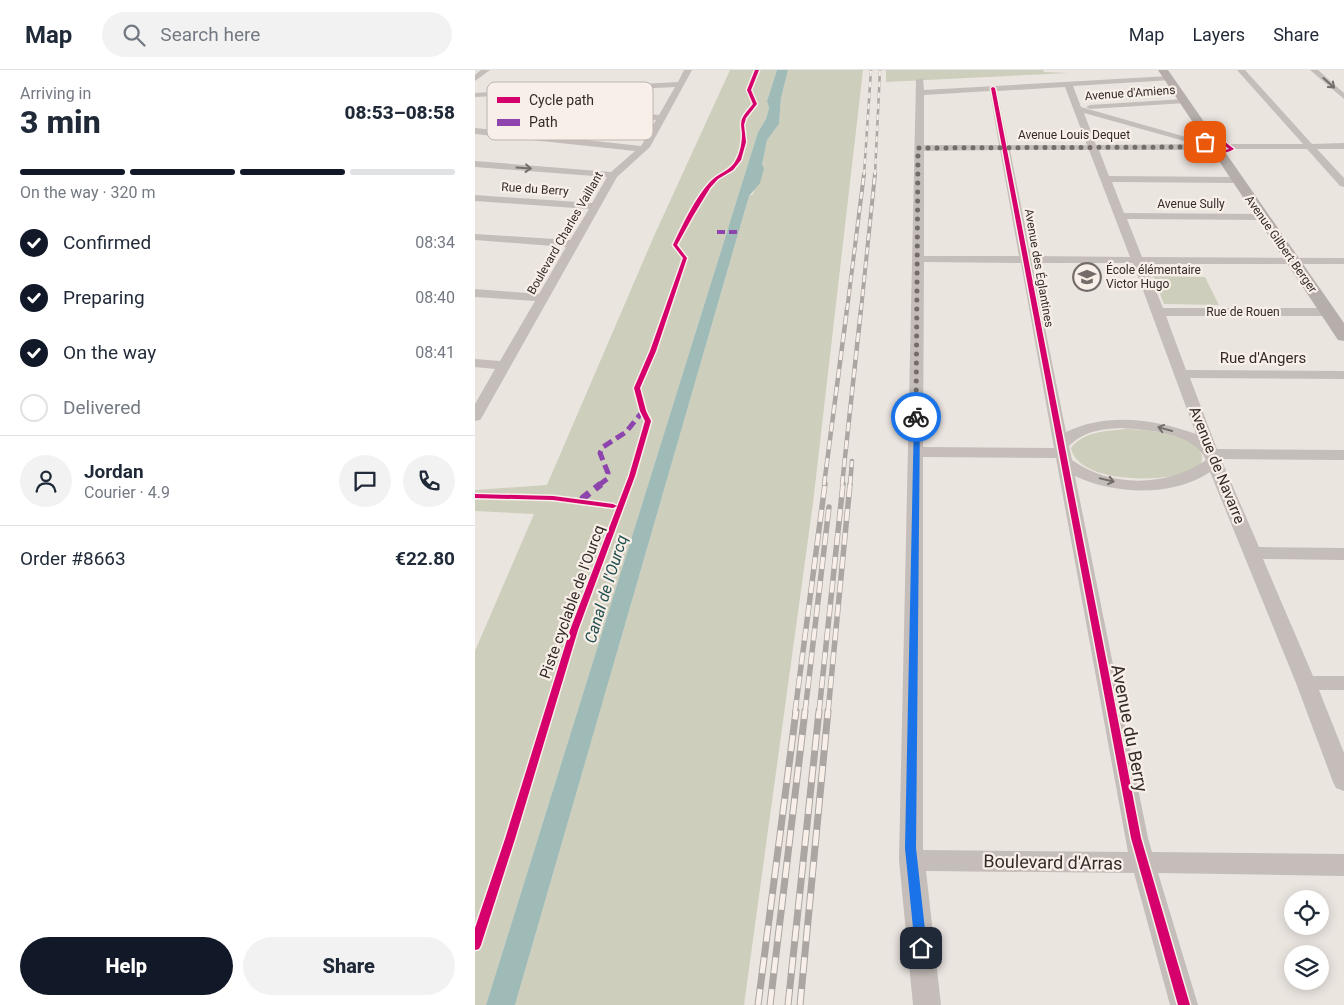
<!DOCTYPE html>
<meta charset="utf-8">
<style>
:root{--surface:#fff;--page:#f2f2f3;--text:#1f2937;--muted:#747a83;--line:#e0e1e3;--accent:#111827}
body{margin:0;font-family:Roboto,sans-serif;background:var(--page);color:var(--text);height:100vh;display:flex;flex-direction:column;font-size:19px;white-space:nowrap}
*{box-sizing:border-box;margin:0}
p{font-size:16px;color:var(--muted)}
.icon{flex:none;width:28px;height:28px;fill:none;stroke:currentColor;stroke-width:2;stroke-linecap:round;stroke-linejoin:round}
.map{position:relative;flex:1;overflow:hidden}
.side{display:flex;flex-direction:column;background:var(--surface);width:475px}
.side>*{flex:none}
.controls{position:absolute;left:809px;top:820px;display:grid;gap:10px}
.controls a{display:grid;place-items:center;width:45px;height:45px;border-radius:50%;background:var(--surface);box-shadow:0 2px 12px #0003;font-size:25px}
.pin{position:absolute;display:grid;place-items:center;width:42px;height:42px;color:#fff;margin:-21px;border-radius:10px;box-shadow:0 2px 8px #0006}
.courier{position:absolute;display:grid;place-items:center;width:50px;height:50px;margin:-25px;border:4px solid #1a73e8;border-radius:50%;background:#fff;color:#222;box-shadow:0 1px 6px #0007}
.headline em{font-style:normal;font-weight:800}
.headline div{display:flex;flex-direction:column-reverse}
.headline{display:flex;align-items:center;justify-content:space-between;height:85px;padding:0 20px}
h1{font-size:32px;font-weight:800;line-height:38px}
.bar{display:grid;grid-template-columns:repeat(4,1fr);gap:8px 5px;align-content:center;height:60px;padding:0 20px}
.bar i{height:6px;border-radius:4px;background:var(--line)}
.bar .current{background:var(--accent)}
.bar p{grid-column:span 4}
.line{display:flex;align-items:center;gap:12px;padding:0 20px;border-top:1px solid var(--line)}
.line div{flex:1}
.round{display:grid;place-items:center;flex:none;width:52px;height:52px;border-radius:26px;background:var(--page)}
ol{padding:0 20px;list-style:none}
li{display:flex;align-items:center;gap:15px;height:55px}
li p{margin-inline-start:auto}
li .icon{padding:5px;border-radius:50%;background:var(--accent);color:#fff;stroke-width:4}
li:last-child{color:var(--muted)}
li i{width:28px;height:28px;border:2px solid var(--line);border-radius:50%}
.cta{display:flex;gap:10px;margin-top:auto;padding:10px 20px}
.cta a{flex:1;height:58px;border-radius:30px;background:var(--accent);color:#fff;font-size:20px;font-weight:800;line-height:58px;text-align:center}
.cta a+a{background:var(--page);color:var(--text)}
header{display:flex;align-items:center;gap:30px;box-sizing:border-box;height:70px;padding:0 25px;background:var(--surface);border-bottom:1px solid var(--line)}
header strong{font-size:24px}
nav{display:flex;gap:28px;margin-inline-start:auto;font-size:18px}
.search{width:350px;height:45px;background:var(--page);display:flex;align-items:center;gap:12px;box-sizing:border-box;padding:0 18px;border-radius:28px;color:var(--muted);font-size:19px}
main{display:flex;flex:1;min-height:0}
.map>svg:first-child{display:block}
</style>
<header>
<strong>Map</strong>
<div class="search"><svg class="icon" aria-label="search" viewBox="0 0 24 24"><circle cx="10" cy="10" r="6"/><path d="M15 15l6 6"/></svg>Search here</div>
<nav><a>Map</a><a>Layers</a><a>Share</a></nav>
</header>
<main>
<section class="side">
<div class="headline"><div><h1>3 min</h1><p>Arriving in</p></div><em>08:53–08:58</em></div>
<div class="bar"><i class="current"></i><i class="current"></i><i class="current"></i><i></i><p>On the way · 320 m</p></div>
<ol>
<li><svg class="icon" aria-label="check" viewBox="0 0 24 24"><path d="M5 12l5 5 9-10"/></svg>Confirmed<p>08:34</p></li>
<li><svg class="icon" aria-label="check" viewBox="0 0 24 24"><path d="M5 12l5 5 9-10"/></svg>Preparing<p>08:40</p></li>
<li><svg class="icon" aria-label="check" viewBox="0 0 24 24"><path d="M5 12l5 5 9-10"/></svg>On the way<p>08:41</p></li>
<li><i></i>Delivered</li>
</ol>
<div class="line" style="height:90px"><a class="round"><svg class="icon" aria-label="person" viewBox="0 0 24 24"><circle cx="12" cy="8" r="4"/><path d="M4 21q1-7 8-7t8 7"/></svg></a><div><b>Jordan</b><p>Courier · 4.9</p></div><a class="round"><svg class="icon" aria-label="chat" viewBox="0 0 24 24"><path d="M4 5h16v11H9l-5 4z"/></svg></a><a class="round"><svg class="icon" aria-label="phone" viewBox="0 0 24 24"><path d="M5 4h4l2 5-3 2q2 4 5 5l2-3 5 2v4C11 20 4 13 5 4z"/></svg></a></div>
<div class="line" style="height:65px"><div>Order #8663</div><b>€22.80</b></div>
<div class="cta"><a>Help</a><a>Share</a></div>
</section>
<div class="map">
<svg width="869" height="935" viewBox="0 0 869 935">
<rect width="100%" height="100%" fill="#ebe5e0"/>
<path fill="#cdcebc" d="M255 0H302L292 31 294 38 291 49 283 62 11 935H0V581L59 444 0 441V420L72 415 179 166Z
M313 0H388L338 433 269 935H40L274 126 278 124 287 95 292 70 304 54 306 28Z
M411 0H568L569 2 594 3 411 12Z
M678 206 730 207 744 235 689 234Z
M652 359C669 360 725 363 727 386 728 393 723 398 717 401 690 413 603 414 596 378 609 361 632 361 652 359Z"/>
<path fill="#9fbbb7" d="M302 0H313L306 28 304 54 292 70 287 95 289 98 285 113 274 126 40 935H11L283 62 291 49 294 38 292 31Z"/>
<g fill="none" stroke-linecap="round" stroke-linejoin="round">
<path fill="#c4bdb9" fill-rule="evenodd" d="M6 0H15L0 11V5Z
M209 0H217L175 77 142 107 7 347 5 350 0 351V334L20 299 0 297V289L25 291 60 231 0 227V219L64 224 91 177 0 170V164L95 170 114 139 0 131V125L117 133 132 107 0 97V91L136 102 160 81 0 64V58L166 76 181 50 35 33 31 31 35 29 184 45 200 17 0 27V23L203 12Z
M762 0H770L837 74 869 73V79H842L869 108V117L865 116 832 79H754V75L757 74H828Z
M835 0H843L869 23V29Z
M694 6H697V10L598 16 606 37 725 71 720 74 609 43 621 75 725 74 730 77 725 80H624L634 106 762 107 767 110 762 113 637 112 649 143 788 144 793 147 788 150 652 149 667 187 869 188V194H670L688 238H853L859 242 853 246H691L711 300 869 301V309L715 308 742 379 869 380V390L746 389 784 477 869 478V490L788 489 838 606H869V620H844L869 683V721L861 718 858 712 821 613 735 402C698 427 640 425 600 406L673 768 677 782 869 784V806L683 803 723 935H695L659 803 451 801 466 935H438L424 790 441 10 448 8 449 20ZM590 17 612 75H533L522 21ZM515 21 524 75H449V25ZM525 80 544 186H449V81ZM535 80H614L655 187 556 186ZM449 192 546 193 579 378 448 377ZM557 193H658L721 364C679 349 632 342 591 362ZM646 358C672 360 719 362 731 390 693 417 635 418 597 390L594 376C609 361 626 359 646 358ZM448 387 581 388 653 782 448 780Z
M708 29H711V33L615 39 611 37 615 35Z"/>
<path fill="#b5aeaa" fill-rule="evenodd" d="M683 0H693L743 72 741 75H733Z
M744 78 748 79 869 253V271L863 270 738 82Z"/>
<defs>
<path id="rail-far4" d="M389 105 396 0
M400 105 405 0"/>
<path id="rail-far3" d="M372 240 389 104
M386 240 400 104"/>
<path id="rail-far2" d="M349 415 372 239
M367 415 386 239
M375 415 377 391"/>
<path id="rail-far1" d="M320 642 350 414
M330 642 354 437
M344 642 368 414
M353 642 375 414"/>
<path id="rail" d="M283 935 321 641
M295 935 330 641
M313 935 344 641
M325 935 353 641"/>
</defs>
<use href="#rail-far4" stroke="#aca6a3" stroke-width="2.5"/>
<use href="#rail-far3" stroke="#aca6a3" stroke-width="4"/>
<use href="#rail-far2" stroke="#aca6a3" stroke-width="4.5"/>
<use href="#rail-far1" stroke="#aca6a3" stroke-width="5.5"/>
<use href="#rail" stroke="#aca6a3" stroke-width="7"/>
<use href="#rail-far4" stroke="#f7efe8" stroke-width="2" stroke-dasharray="5.5" stroke-linecap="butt"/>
<use href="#rail-far3" stroke="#f7efe8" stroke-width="2.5" stroke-dasharray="7" stroke-linecap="butt"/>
<use href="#rail-far2" stroke="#f7efe8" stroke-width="3" stroke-dasharray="9" stroke-linecap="butt"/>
<use href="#rail-far1" stroke="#f7efe8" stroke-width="4" stroke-dasharray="12" stroke-linecap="butt"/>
<use href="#rail" stroke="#f7efe8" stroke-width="5" stroke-dasharray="16" stroke-linecap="butt"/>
<path stroke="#8e44ad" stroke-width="4" stroke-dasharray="8 4" stroke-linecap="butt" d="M242 162H266"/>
<path stroke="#8e44ad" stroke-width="5" stroke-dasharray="10 5" stroke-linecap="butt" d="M124 415 132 409 133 403 125 383 128 377 151 362 168 341"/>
<path stroke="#8e44ad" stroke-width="7" stroke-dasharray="13 7" stroke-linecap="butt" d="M108 433V428L126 414"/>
<defs>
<path id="cycleway" d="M280 0H284L276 20 282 34 271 48 269 55 271 72 266 90 258 100 243 109 235 118 218 146 202 175 212 188 181 281 165 318 171 341 176 351 160 406 103 560 40 769 6 875 4 879 0 880V858L30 769 95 560 154 406 170 351 165 341 159 318 175 281 208 188 198 175C207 156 220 128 235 112 243 103 256 101 261 90 265 83 267 73 267 64 267 59 265 55 267 49 269 44 274 39 278 34L272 20Z
M518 17 520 18 666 768 715 935H703L656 768 516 18Z
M730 71 750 72 759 79C748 86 733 84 723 77L724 73ZM730 73 748 74 754 79C745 82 736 81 727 76V75Z
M0 424 78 426 138 434 142 436 138 438 78 430 0 428Z"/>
</defs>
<use href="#cycleway" stroke="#f7efe8" stroke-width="3"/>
<use href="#cycleway" fill="#d6006c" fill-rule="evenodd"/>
</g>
<defs><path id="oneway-shaft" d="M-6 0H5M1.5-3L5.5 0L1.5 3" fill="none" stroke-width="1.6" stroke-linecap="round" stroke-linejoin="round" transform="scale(1.25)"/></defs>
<g stroke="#756d69">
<use href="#oneway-shaft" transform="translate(854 13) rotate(42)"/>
<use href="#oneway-shaft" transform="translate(49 98) rotate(4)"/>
<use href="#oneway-shaft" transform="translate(690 359) rotate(-165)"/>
<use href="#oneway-shaft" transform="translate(632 410) rotate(13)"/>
</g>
<path fill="#1a73e8" d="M439 345 445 347 441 778 452 878 450 882 446 883 441 882 440 878 430 778Z"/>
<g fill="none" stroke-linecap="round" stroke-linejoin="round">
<path stroke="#746c68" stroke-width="5" stroke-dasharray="0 9" d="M441 347 443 78 719 77H725V74L730 72"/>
</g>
<defs>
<symbol id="school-ring" viewBox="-11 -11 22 22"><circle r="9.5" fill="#f7efe8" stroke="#746c68" stroke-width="1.5"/><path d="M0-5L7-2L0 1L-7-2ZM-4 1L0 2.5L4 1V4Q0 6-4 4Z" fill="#746c68"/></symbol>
</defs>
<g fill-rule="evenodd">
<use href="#school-ring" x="596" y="191" width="32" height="32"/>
</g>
<g text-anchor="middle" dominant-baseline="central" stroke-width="4.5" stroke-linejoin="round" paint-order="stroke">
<g font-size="12" fill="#342b28" stroke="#f7efe8">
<text transform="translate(655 23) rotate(-4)">Avenue d'Amiens</text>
<text x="599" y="65">Avenue Louis Dequet</text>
<text transform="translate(60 119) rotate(4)">Rue du Berry</text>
<text x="716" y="134">Avenue Sully</text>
<text transform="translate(90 163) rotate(-60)">Boulevard Charles Vaillant</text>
<text transform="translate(806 174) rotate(55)">Avenue Gilbert Berger</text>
<text transform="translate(564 198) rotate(80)">Avenue des Églantines</text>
<text x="768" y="242">Rue de Rouen</text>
</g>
<g font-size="12" fill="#342b28" stroke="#f7efe8" text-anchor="start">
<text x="631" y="200">École élémentaire<tspan x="631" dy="14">Victor Hugo</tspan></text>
</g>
<g font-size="15" fill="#342b28" stroke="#f7efe8">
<text x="788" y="288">Rue d'Angers</text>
<text transform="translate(742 395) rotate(68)">Avenue de Navarre</text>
<text transform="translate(97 532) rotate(-70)">Piste cyclable de l'Ourcq</text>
</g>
<g font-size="16" font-style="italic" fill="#23514f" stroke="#f7efe8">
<text transform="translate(131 519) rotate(-73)">Canal de l'Ourcq</text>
</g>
<g font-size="18" fill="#342b28" stroke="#f7efe8">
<text transform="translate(655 658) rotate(79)">Avenue du Berry</text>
<text transform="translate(578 792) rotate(1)">Boulevard d'Arras</text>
</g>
</g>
<rect x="12" y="12" width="166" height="58" rx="8" fill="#f7efe8" stroke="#bcb4ae" stroke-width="1"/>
<rect x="22" y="27" width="23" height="6" fill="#d6006c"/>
<rect x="22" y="49" width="23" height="7" fill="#8e44ad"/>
<g font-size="14" fill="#342b28">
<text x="54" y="35">Cycle path</text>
<text x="54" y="57">Path</text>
</g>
</svg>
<div class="controls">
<a><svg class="icon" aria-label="locate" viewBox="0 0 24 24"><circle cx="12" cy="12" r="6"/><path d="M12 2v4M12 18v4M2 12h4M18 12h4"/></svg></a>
<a><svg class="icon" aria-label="layers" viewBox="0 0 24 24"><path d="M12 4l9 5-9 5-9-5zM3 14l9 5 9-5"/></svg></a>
</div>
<div class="pin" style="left:730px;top:72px;background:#ea580c"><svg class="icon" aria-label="bag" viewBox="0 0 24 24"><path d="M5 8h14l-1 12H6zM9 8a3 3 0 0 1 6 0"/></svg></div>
<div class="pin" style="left:446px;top:878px;background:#1f2937"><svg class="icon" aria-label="home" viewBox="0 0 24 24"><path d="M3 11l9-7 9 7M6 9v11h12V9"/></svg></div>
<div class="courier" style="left:441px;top:347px"><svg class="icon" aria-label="bike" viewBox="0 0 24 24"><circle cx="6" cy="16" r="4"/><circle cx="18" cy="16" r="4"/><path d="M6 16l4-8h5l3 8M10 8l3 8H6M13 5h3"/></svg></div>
</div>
</main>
